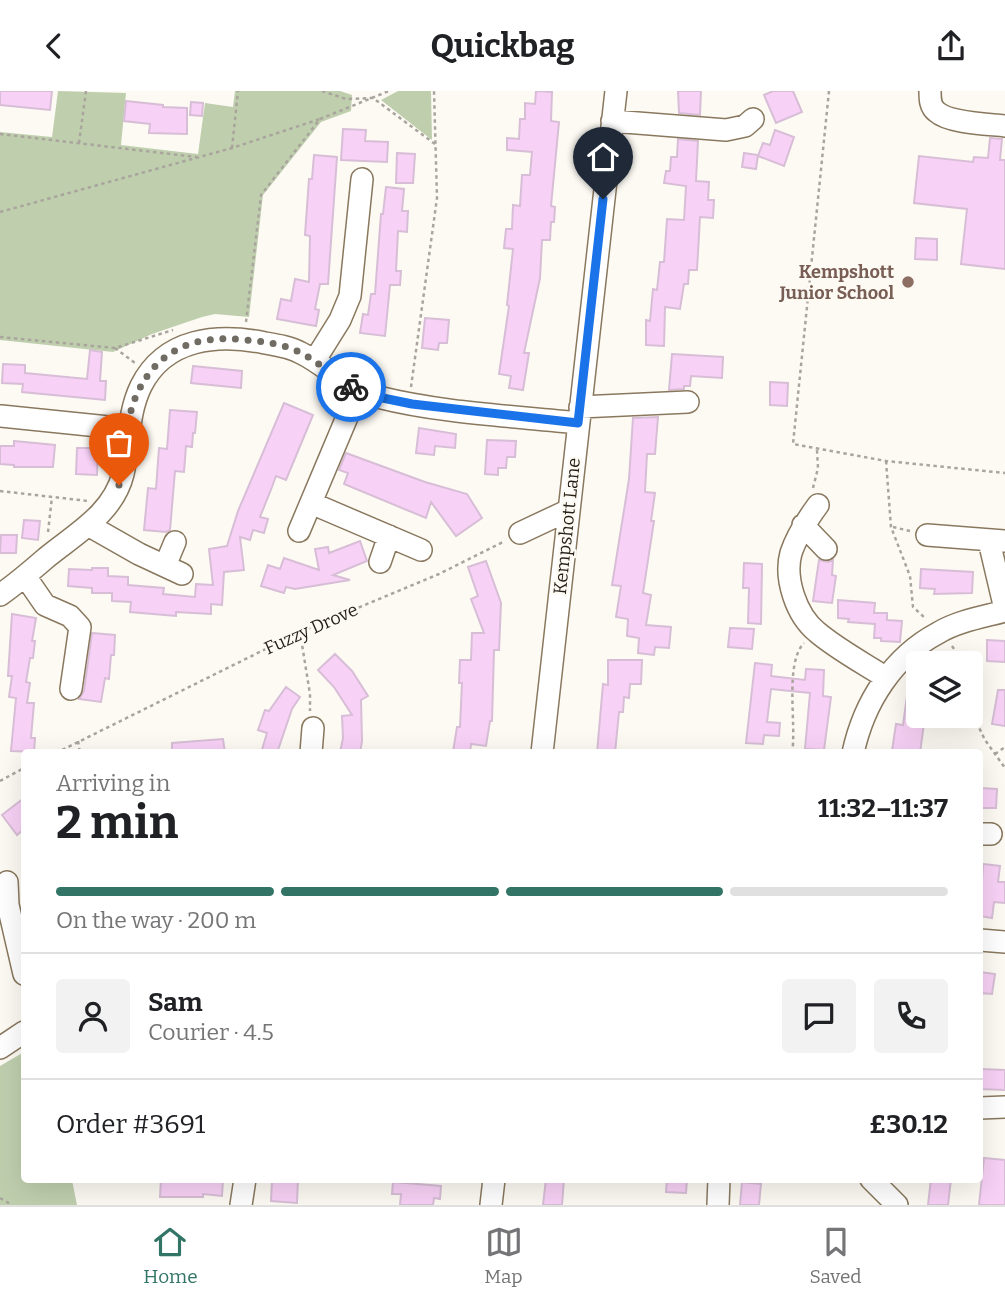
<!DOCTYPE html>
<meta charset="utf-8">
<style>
:root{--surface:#fff;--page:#f2f2f2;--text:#202124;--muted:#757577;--line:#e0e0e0;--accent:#327566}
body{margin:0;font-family:Bitter,serif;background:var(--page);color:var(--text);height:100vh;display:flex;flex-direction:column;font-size:26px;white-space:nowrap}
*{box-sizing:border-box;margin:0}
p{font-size:23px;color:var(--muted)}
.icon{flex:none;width:38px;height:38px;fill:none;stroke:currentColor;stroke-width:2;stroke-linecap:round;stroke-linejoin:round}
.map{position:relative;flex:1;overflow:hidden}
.sheet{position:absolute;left:21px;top:658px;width:962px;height:434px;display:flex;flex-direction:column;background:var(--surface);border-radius:7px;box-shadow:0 7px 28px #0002}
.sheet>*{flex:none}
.tools{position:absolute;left:906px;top:560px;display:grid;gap:14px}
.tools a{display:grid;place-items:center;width:77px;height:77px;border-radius:7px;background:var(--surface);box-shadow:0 7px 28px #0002;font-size:35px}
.pin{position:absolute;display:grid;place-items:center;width:60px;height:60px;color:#fff;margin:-72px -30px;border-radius:50% 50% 50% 0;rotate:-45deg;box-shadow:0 0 7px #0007}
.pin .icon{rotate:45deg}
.courier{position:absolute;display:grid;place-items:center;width:70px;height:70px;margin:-35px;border:5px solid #1a73e8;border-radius:50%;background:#fff;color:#222;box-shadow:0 2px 9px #0007}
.overview em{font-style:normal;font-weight:700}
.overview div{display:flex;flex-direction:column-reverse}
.overview{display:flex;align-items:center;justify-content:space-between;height:119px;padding:0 35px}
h1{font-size:46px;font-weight:700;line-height:52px}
.bar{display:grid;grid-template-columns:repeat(4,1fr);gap:10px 7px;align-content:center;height:84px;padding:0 35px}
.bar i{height:9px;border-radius:5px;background:var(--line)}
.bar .active{background:var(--accent)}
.bar p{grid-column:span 4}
.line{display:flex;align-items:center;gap:18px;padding:0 35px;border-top:2px solid var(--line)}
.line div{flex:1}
.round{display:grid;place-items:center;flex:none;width:74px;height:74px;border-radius:7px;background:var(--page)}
header{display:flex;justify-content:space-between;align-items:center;height:91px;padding:0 35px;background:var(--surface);font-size:32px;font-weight:700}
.dock{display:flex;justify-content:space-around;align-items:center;height:98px;border-top:2px solid var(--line);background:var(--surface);font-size:19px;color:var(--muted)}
.dock a{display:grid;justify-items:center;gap:4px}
.dock .active{color:var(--accent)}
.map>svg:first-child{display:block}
</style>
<header><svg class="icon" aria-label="back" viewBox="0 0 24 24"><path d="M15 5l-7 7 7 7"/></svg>Quickbag<svg class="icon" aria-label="share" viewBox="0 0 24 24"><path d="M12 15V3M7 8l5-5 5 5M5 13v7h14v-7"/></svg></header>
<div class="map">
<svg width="1005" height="1114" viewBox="0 0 1005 1114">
<rect width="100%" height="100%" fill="#fdfaf4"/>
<path fill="#bfcfae" d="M58 0 126 2 121 54 198 63 205 12 233 16 235 0H340L352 4 351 20 321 31 263 104 249 226 215 223 202 226 152 243 113 261 0 249V41L52 46Z
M398 0H431L432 49 381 9Z
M24 961V1088L72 1089 77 1114H0V975Z"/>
<path fill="#f8d1f6" stroke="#d7bed6" stroke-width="2" d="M0 0H52L50 19 0 14Z
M536 0 552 1 551 30 559 31 551 115 555 116 554 131H551L550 149H542L540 187 524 262H529L523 299 509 297 511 285 499 283 509 215 507 214 513 158 504 157 506 138H512L513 114 520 115 522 84H530L532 61 507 59V47L519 48 520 28H525V12L535 13Z
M678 0H701L700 24 679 22Z
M773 0H793L802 21 776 32 764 4Z
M126 10 163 14V16L187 17V43L149 42 150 33 124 30Z
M191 11 203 12 202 25 190 24Z
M343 38 366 39 365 50 388 51 387 71 341 69Z
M775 39 794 46 784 75 758 65 763 52 770 54Z
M990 47 1002 48 1000 69H1005V178L961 173 967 118 914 112 919 65 973 71 974 66 988 67Z
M678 48 698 50 696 90 709 91 708 109H714L713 127 700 126 697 179H689L688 193H684L680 218 665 216 664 255 646 254V229L650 230 653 198 657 199 660 171H664L667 128 684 129 686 95 664 92 666 80H670L671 66H677Z
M397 62 415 63 413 92H396Z
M744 62 758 64 756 78 742 76Z
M314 64 337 66 328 193H320L315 218 319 219 316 235 277 228 281 208 291 210 295 188 309 191 310 145 305 144 309 88H312Z
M386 96 404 98 402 120H408L407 141 398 140 396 180H401L400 194H390L385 245 360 242 363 223 368 224 371 203H375L381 123H383Z
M916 147 937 148V169L915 168Z
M425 227 449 229 447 252H439L438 259 422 257Z
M90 259 102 261 100 290H106L105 309 22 301 23 293 2 292 3 273 25 274V282L87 288Z
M672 263 723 266 722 287 691 285 690 295H684V298L669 299Z
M193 275 242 280 241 297 191 292Z
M770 291 788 292 787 315 770 314Z
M284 312 313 324 286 389 276 385 272 396 260 426 268 428 264 442 253 439 250 449 240 446 244 479 224 481 222 514 211 513V523L176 521V525L130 521 131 511 112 510V502H92V497L68 495 69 478 92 479V477H108V485L128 486V494L164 497 163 503 195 506 196 493 213 494 209 458 227 455 238 420Z
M170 319 197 321 195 342H193L192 356 186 355 184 381 175 380 170 439 166 441 144 439 148 397 156 398 159 357 167 358Z
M658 326 655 363H647L645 401 655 402 651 430H654L643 502 651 504 646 534 671 536 669 557 655 556 654 564 638 562 639 547 627 545 628 528 616 526 621 495 612 494 629 388 633 327Z
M419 337 456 343 455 357 435 355 434 364 416 362Z
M487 349 516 350 515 366H507L506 377H498V384L485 383Z
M14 350 55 354 53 376H14V374L0 373V355H14Z
M77 357H98L97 384 76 383Z
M346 362 425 391 467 403 482 427 456 445 431 411 426 427 344 393 348 382 339 379Z
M24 429 40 430 38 449 22 447Z
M1 444H17L16 462H0Z
M360 450 367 470 333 484 350 489 295 498 286 496 284 502 261 495 268 474 280 478 284 467 319 479 315 458 328 456 329 462Z
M819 469 828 471 833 469 832 484 836 485 832 512 813 510Z
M486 470 501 512 499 559H494L492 630H490L486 655 471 653 470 662H460L453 661 457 636H460L462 592H459L460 569H471L472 542H484L471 508 478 505 468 476Z
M744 472 762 473 761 533 748 532 749 497H743Z
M921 478 973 481 972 502 934 503 935 498 920 497Z
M838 509 875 512 874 522H887V529L902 530 900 551 881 550V547H874L875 533 848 531 849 528 838 527Z
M12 523 36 527 32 550H35L33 567H30L26 591 30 592 27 612H34L31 647H35L34 661 11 660 16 607 9 606 12 585H8Z
M730 537 754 538 752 558 728 556Z
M92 542 115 544 114 564H111L109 588 105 587 101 611 79 608 84 600Z
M987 549 1005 550V571L987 570Z
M335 563 352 580 368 605 361 609 362 650 360 662H340L343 647 342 625 352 624 334 596 318 579Z
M608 569H642L641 593H630L629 607 624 606 623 621H619L615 662H597L603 593 608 594Z
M755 572 772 574 771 585 805 589 806 578 824 579 823 605 831 606 824 659 805 658 810 602 771 598 767 631 780 632 779 645 764 644 763 653 746 652Z
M286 596 300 606 292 618 277 662H261L267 642 258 639 265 619 269 620Z
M998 599H1005V635L992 633Z
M907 605 919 607V625H925L920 662 892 660 896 633 903 634Z
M223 648 225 662H172V652Z
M980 697 997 698 996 717H980Z
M24 707V738L17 744 2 724Z
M983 773 1000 775 998 791H1005V812L994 811 992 827 980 825Z
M980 881 995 883 992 903 980 902Z
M980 978 1005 979V999L980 998Z
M984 1067 1005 1069V1114H979Z
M161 1088H223L222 1105 203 1103V1106H160Z
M298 1088 297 1112 271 1110 272 1089Z
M546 1088H564L562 1114H543Z
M667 1088H687L686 1102 666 1101Z
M931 1088H951L948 1114H928Z
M393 1091 441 1095 440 1108 434 1107 433 1114H400L401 1103H392Z
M742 1091 761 1093 759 1114H740Z"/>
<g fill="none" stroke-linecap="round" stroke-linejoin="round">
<defs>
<path id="minor" d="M930 0C930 8 930 16 937 21 949 32 988 33 1005 35
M612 30 726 39 745 35 753 28
M315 269 340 229 350 205 362 88
M580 316 688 311
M1 325 128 338
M311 412 421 459
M818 414C807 429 797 444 791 462 784 487 796 524 817 541 837 558 863 572 885 586
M88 434 139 463 182 483
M803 434 826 458
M299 440 358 300
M520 442 569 419
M927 444 1005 450
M989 450 1005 518
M380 471 389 445
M165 475 175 451
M25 485 45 514 70 525 80 536 71 598
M0 504C16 493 31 480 46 467 75 443 113 423 123 383 130 353 127 324 141 295 165 247 218 242 265 252 277 254 290 256 301 262 328 275 347 299 378 306 441 322 513 325 578 332
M311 662 313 637
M542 662 616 0
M853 662C864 611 893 566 938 542 958 530 983 526 1005 520
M980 743H991
M7 791 8 814 24 883
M980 849 1005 851
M0 957 24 941
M980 1017 1005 1016
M871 1088 897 1114
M241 1114 245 1088
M491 1114 494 1088
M718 1114 719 1088"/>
</defs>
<use href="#minor" stroke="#89785e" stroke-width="24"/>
<path stroke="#a9a59d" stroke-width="2.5" stroke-dasharray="3.5 3.5" stroke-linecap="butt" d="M322 0 346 8 373 7 435 53
M829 0 793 353 886 370 1005 382
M0 43 196 66
M79 52 86 0
M232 57 238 0
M0 121 232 57 320 28
M246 231 261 104 320 28 389 0
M0 246 115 257 173 239
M115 257 135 272
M411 296 437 107 434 0
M886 370 891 436 910 485 913 516 925 527
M813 397 818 377 817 359
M0 400 88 410
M893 436 910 440
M48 441 52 406
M300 541 310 603V620
M952 555 964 572
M971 590 973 624 985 649 1005 677
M78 650 80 662
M56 662 300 541 439 483 505 450
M792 662C797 634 784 573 804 552
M995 663 1005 656
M0 690 24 677
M0 1107 12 1114"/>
<use href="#minor" stroke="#fff" stroke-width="21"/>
</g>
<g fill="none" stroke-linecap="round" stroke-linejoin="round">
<path stroke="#716c63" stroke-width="7" stroke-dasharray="0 12.6" d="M119 394C129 367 124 337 134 310 154 259 194 243 245 249 263 250 282 253 297 260 317 269 332 285 351 296"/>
<path stroke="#1a73e8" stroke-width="9" d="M351 296 373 305 412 313 578 332 603 108"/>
</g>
<circle fill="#8d6e63" stroke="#fdfaf4" stroke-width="2.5" cx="908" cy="191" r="7"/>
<g text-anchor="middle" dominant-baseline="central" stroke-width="5" stroke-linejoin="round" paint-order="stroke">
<g font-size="18" font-weight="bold" fill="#785e54" stroke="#fdfaf4" text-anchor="end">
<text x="894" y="181">Kempshott<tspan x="894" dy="21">Junior School</tspan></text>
</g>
<g font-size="18" fill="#261f15" stroke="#fdfaf4">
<text transform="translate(567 435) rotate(-84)">Kempshott Lane</text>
<text transform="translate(311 538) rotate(-24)">Fuzzy Drove</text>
</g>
</g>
</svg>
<div class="tools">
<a><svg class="icon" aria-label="layers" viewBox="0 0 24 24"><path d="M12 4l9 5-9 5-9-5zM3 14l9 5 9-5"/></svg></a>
</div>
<div class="pin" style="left:119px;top:394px;background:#ea580c"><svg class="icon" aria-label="bag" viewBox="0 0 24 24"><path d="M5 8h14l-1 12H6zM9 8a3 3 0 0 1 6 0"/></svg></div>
<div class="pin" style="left:603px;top:108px;background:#1f2937"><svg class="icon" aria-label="home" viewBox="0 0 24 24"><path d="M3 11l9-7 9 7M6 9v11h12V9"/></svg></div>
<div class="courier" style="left:351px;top:296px"><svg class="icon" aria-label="bike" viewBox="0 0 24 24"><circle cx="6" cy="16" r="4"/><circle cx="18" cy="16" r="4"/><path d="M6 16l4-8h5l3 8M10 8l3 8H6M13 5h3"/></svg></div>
<section class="sheet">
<div class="overview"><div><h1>2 min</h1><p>Arriving in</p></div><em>11:32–11:37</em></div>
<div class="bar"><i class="active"></i><i class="active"></i><i class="active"></i><i></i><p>On the way · 200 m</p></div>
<div class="line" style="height:126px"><a class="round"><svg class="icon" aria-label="person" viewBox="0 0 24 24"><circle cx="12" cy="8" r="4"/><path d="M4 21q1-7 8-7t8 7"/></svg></a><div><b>Sam</b><p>Courier · 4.5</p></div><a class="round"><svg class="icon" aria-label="chat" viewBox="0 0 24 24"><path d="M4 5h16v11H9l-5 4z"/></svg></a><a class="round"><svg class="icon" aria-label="phone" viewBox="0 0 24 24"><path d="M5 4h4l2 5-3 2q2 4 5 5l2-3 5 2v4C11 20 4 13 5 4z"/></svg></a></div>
<div class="line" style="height:91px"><div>Order #3691</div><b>£30.12</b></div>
</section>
</div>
<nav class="dock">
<a class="active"><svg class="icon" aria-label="home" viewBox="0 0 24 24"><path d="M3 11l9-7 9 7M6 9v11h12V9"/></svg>Home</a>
<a><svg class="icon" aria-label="map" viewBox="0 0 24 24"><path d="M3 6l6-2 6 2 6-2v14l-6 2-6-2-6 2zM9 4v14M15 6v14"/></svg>Map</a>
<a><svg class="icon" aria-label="saved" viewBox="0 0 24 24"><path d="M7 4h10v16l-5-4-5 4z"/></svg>Saved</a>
</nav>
